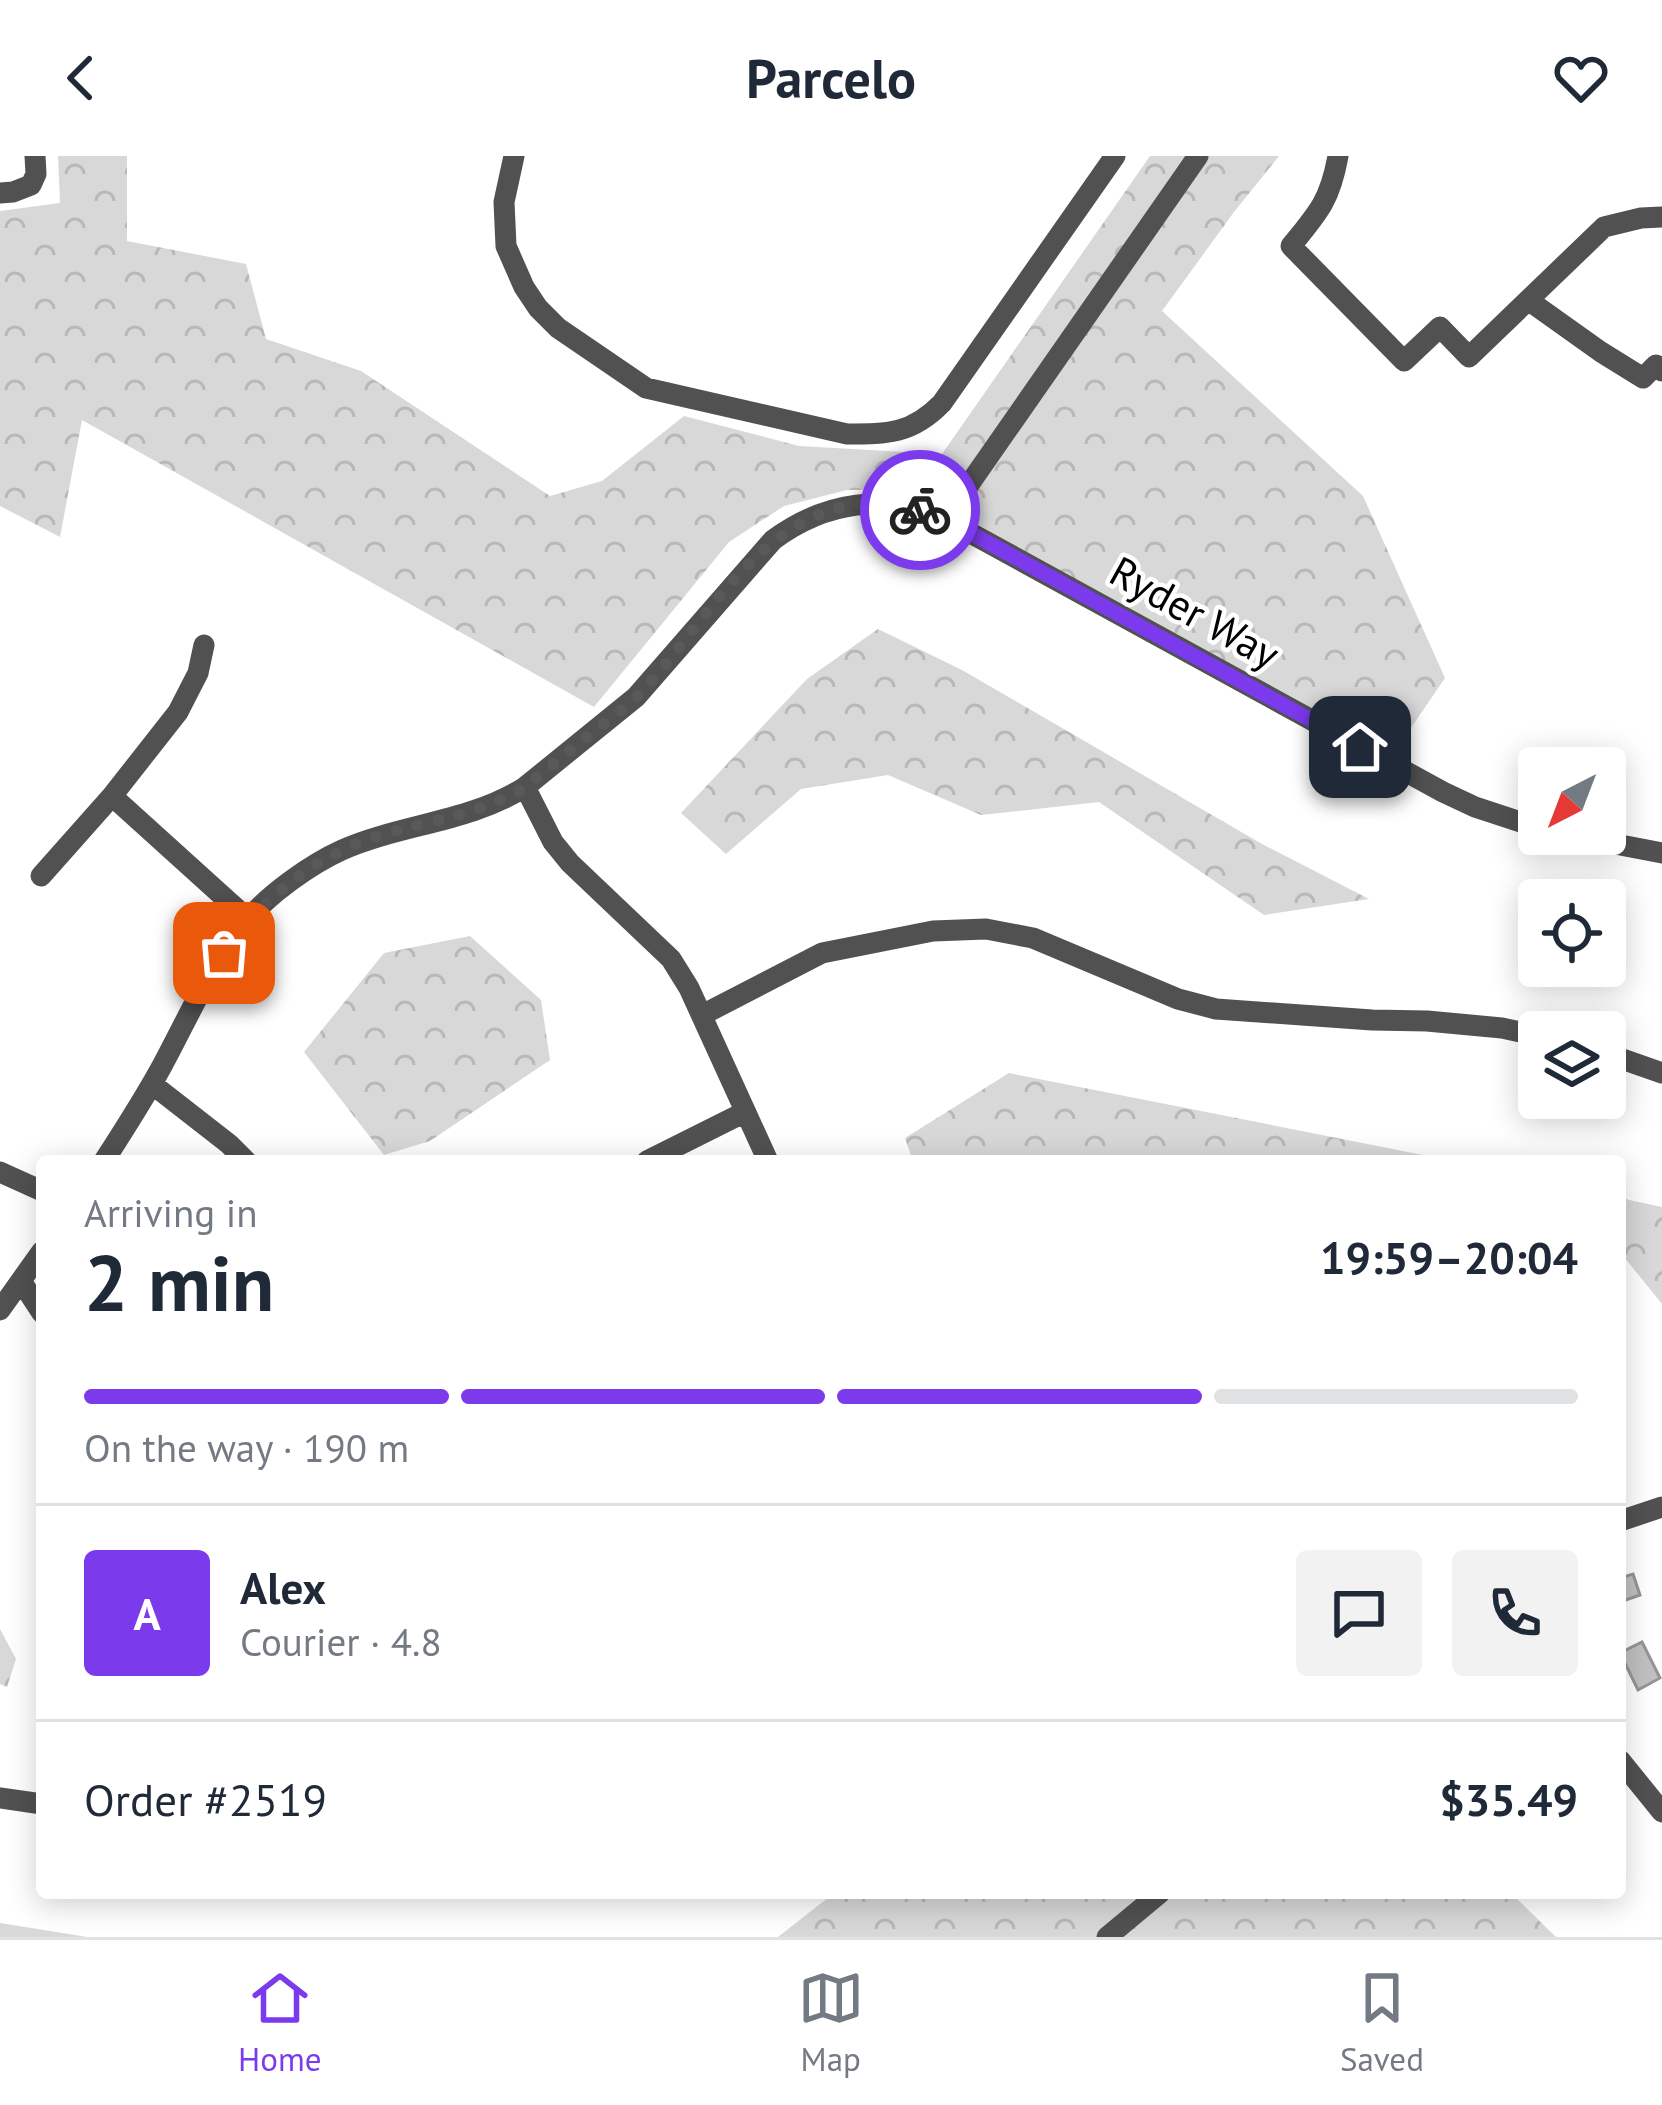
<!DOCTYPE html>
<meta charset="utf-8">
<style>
:root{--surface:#fff;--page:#f2f2f3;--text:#1f2937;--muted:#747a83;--line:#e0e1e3;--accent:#7c3aed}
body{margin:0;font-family:"PT Sans",sans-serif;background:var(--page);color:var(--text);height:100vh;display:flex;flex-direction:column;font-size:45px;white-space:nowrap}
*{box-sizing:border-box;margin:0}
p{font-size:39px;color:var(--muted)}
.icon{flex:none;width:66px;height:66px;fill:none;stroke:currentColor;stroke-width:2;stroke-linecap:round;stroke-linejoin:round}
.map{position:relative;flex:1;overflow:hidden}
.side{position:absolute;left:36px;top:999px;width:1590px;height:744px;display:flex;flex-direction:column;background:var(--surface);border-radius:12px;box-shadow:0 6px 30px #0003}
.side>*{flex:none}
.needle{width:78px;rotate:222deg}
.tools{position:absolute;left:1518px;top:591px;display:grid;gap:24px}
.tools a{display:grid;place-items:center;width:108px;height:108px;border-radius:12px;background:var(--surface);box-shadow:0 6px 30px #0003;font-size:60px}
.pin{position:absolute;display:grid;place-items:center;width:102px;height:102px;color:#fff;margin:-51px;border-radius:24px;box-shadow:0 6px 18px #0006}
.courier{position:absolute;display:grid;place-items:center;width:120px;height:120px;margin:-60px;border:9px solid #7c3aed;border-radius:50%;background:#fff;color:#222;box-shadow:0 3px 15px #0007}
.head em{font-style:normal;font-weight:700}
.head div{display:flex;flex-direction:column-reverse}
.head{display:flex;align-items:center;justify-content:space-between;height:204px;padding:0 48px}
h1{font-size:78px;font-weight:700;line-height:90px}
.bar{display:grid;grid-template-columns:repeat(4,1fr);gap:18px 12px;align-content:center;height:144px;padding:0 48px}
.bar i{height:15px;border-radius:9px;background:var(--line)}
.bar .on{background:var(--accent)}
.bar p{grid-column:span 4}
.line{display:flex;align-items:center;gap:30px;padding:0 48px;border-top:3px solid var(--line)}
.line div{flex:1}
.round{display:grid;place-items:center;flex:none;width:126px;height:126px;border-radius:12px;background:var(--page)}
header{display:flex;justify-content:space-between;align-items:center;height:156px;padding:0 48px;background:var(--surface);font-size:54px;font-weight:700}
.tabs{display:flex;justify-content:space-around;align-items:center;height:168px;border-top:3px solid var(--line);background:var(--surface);font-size:33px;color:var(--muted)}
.tabs a{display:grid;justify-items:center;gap:6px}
.tabs .on{color:var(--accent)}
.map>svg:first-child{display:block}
</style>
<header><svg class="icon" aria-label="back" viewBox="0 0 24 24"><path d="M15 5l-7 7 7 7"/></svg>Parcelo<svg class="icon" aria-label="heart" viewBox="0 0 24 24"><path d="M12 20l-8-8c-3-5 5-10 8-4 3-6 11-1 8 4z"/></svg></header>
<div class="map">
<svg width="1662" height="1781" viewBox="0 0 1662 1781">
<defs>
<pattern id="forest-crowns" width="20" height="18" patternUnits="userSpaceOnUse" patternTransform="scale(3)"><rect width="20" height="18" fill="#d8d8d8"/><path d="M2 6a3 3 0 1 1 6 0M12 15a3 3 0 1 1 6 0" fill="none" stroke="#b8b8b8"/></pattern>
</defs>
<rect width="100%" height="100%" fill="#fff"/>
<path fill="url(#forest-crowns)" d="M58 0H127V85L246 108 266 183 361 215 550 340 602 325 684 260 799 290 942 298 1150 0H1279L1234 56 1162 155 1363 340 1445 522 1389 604 916 333 847 334 784 350 729 386 594 551 82 264 60 381 0 350V55L60 47Z
M878 473 962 514 1262 688 1369 743 1264 759 1099 646 981 659 888 619 801 633 726 698 681 657 807 523Z
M470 780 541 844 550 904 430 985 384 999 304 896 384 797Z
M1009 917 1448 1004 1454 1005H913L905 982Z
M1620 1042 1662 1051V1148L1620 1096Z
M0 1473 16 1503 7 1531 0 1528Z
M834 1737H1511L1556 1781H778Z
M0 1767 87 1781H0Z"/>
<path fill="#c0c0c0" stroke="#959595" stroke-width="3" d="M1633 1418 1640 1439 1620 1446V1422Z
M1642 1486 1660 1522 1638 1534 1620 1497Z"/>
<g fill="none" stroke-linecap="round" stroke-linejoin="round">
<path stroke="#515151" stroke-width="21" d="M514 0 504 46 506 90 524 131 538 152 558 172 646 232 847 278C888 278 912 278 942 247L1115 0
M1338 0C1330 44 1319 56 1291 90L1404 205 1440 171 1469 201 1604 71 1641 62 1662 61
M0 37 13 36 31 29 36 18 35 0
M1528 144 1601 196 1643 222 1656 209 1662 215
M945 363 1198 0
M525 631 553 686 570 707 671 803 689 832 768 1005
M112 640 248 763
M1563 678 1662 697
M41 720 112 640 178 556 198 517 204 489
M702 859 822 797 933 775 986 773 1033 782 1178 843 1216 853 1372 864 1427 865 1502 872 1539 880
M1605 897 1662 917
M152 928 229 988 246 1005
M104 1005C124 974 144 943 162 910 188 862 211 808 246 766 267 739 311 708 342 694 401 668 470 666 525 631L636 541 773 384C826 345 885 337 945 363L1443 636 1475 651 1539 672
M647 1005 745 956
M0 1016 42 1035
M21 1125 42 1157
M0 1154 42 1095
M1620 1365 1662 1351
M1620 1604 1662 1656
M0 1642 42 1648
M1107 1781 1160 1737"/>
</g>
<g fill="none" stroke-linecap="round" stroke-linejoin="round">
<path stroke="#595959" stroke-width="12" stroke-dasharray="0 21.6" d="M224 797C263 741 318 697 385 678 433 664 482 658 525 631 549 612 573 592 597 573 611 562 627 551 640 538 719 452 781 317 920 354"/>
<path stroke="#7c3aed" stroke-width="15" d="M920 354 945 363 1360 591"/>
</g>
<g text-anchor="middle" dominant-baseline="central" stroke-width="9" stroke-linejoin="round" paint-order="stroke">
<g font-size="42" fill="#000" stroke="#fff">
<text transform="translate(1195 456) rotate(29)">Ryder Way</text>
</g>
</g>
</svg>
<div class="tools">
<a><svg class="needle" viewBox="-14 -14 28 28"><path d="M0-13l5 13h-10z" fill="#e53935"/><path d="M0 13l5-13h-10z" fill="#747a83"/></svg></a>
<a><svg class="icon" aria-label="locate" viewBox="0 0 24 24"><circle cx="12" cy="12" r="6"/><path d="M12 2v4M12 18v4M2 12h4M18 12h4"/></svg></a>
<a><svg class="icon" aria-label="layers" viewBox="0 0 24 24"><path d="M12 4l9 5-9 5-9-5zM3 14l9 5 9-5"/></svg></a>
</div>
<div class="pin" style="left:224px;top:797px;background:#ea580c"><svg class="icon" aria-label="bag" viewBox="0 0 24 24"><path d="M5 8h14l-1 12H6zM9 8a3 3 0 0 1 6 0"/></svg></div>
<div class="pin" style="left:1360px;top:591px;background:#1f2937"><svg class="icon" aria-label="home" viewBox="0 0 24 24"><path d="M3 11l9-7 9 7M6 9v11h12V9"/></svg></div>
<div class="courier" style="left:920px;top:354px"><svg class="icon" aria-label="bike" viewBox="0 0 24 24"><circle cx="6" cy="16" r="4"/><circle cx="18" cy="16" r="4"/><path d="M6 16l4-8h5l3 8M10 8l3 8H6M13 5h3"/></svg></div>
<section class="side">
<div class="head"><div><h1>2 min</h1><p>Arriving in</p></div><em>19:59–20:04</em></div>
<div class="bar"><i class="on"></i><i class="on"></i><i class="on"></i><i></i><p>On the way · 190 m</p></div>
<div class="line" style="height:216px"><b class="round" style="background:var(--accent);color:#fff">A</b><div><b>Alex</b><p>Courier · 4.8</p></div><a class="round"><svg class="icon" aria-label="chat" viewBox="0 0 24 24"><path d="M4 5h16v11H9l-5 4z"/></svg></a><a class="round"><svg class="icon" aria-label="phone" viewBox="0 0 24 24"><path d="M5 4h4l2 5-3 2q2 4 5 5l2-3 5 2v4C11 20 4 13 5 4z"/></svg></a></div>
<div class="line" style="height:156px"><div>Order #2519</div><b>$35.49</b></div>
</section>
</div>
<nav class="tabs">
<a class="on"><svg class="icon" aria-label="home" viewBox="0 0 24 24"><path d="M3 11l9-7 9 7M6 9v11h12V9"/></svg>Home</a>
<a><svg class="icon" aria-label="map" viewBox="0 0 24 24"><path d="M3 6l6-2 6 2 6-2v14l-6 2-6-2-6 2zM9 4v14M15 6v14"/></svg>Map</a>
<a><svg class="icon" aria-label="saved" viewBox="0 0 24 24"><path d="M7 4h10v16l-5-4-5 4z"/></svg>Saved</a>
</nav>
